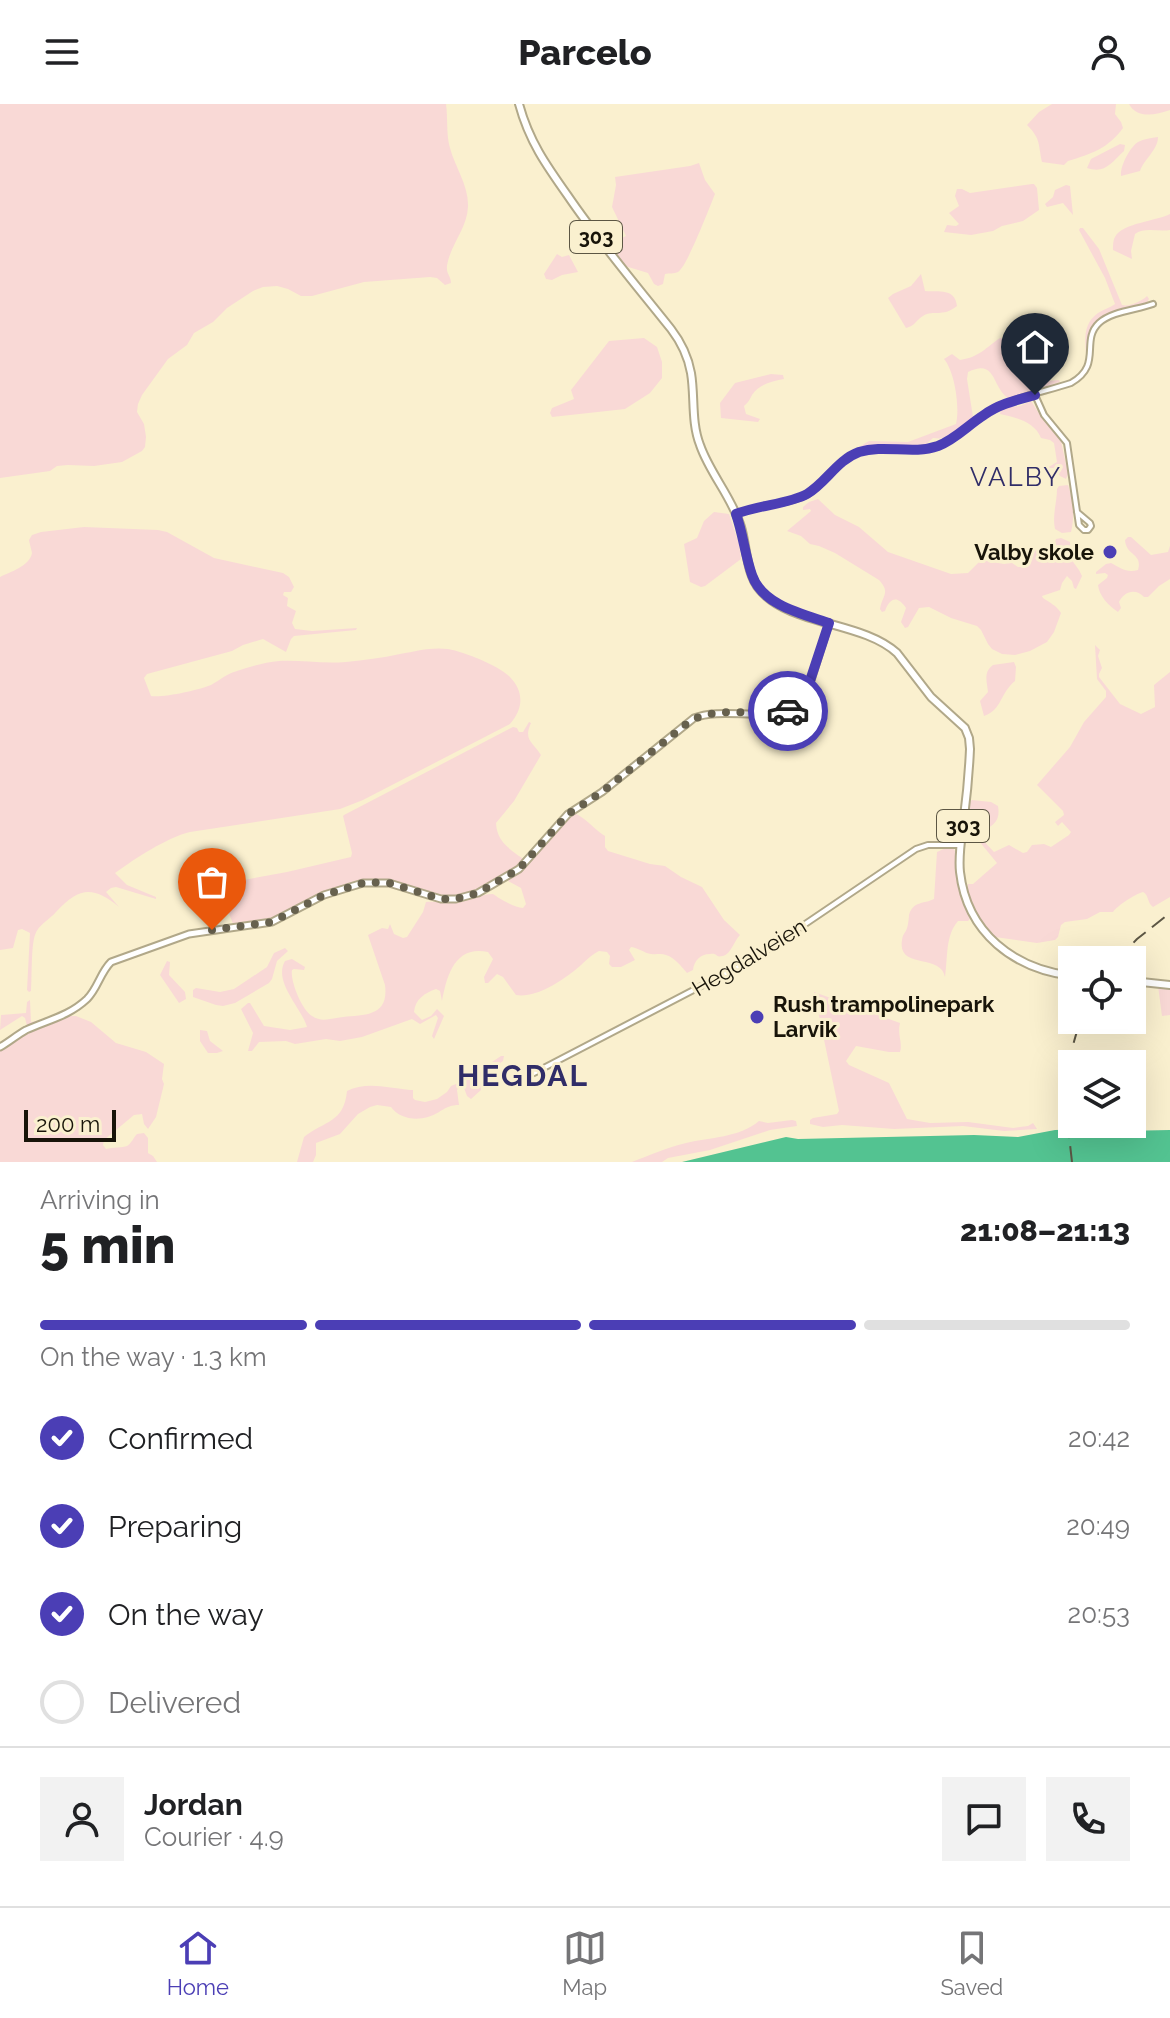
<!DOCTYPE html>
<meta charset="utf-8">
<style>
:root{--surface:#fff;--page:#f2f2f2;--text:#202124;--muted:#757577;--line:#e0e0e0;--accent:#4b3eb5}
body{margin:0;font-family:Raleway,sans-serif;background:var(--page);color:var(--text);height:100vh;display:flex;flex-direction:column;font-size:30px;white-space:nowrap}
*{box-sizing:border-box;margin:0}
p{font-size:26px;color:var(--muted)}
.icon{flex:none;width:44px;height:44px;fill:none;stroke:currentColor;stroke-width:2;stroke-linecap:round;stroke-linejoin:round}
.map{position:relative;height:1058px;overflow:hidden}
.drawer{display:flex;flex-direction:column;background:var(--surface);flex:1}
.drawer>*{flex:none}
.buttons{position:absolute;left:1058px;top:842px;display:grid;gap:16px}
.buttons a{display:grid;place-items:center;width:88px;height:88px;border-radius:0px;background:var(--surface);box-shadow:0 8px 32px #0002;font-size:40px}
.scale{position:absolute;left:24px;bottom:20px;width:92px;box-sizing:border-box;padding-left:8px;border:4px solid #181409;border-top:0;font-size:22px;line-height:28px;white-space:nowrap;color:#181409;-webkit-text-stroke:6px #faf0cf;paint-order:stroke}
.pin{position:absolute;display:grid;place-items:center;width:68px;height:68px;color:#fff;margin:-82px -34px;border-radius:50% 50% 50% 0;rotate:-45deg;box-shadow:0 0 8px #0007}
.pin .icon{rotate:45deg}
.courier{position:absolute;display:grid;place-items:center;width:80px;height:80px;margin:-40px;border:6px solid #4b3eb5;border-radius:50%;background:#fff;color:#222;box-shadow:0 2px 10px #0007}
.summary em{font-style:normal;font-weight:800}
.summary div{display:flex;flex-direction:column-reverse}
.summary{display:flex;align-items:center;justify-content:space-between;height:136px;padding:0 40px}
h1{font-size:52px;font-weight:800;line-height:60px}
.bar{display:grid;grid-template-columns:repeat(4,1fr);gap:12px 8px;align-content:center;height:96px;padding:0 40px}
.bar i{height:10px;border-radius:6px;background:var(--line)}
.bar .current{background:var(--accent)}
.bar p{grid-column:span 4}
.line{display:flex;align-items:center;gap:20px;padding:0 40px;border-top:2px solid var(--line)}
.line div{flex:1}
.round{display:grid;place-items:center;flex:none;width:84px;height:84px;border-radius:0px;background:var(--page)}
ol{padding:0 40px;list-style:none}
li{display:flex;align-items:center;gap:24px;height:88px}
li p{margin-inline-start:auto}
li .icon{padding:8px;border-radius:50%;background:var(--accent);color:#fff;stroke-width:4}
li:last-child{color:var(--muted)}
li i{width:44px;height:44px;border:4px solid var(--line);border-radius:50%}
header{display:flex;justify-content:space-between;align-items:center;height:104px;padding:0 40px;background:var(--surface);font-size:36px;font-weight:800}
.dock{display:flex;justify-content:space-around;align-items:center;height:112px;border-top:2px solid var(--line);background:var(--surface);font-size:22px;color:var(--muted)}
.dock a{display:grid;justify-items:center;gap:4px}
.dock .current{color:var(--accent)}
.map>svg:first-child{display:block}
</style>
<header><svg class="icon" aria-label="menu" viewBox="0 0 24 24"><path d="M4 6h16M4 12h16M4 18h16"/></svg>Parcelo<svg class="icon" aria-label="person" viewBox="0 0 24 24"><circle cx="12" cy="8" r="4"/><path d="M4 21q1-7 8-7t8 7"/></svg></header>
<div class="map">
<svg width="1170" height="1058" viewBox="0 0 1170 1058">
<rect width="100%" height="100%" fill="#faf0cf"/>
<path fill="#f9d9d6" d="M0 0H446C448 14 446 30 450 44 455 63 469 82 468 103 467 125 450 141 447 162 446 170 451 172 451 179L445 181 437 174 430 173 364 178 312 192H301L288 185 277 182 263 183 253 187 227 204 213 218 194 229 187 241 168 255 142 291 138 300 137 308 144 320 146 333 145 343 142 347 122 358 94 362 68 361 57 362 50 367 0 374Z
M1052 0H1116L1115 10 1121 18 1123 24C1109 44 1091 50 1068 57L1064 61 1042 58C1038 40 1041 35 1027 21L1039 8Z
M1129 0H1170V6C1155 11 1137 15 1129 0Z
M1158 33C1158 46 1144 55 1140 67L1121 72C1120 62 1130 43 1138 38 1144 35 1151 34 1158 33Z
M1120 40 1125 41 1124 47C1111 59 1105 70 1087 64L1091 55Z
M699 59 705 76 715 90C710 102 687 163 678 168 674 170 669 169 665 170L663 180 658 182 654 180 648 169 625 162 610 144V140L626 132 612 103 616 81 615 73 690 62Z
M1032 80H1034L1037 84 1039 106 1023 117 1002 122 993 127 971 131 944 128 947 121 956 122 959 120 949 109 959 102 955 92 957 85H962L970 89Z
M1066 81 1070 82 1073 111 1063 99 1047 103 1045 100 1053 93 1055 86Z
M1170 110V126C1158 128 1144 123 1135 130L1131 147 1132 155 1113 146C1113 142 1113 136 1115 133 1122 119 1157 117 1170 110Z
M1083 124 1099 145 1122 201C1130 203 1142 197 1147 192L1149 195 1146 200C1129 205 1101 207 1092 224 1087 232 1088 243 1086 250 1085 234 1083 220 1098 209 1104 205 1110 204 1115 200L1105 174 1079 126 1080 124Z
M557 150 562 153 569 151 578 168 562 171 552 176 546 175 544 170Z
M921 170 925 187C939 188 955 184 957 202 942 214 934 205 923 212 915 217 915 222 906 224L888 194 893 190 911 182Z
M644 234 657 243 662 258V274L650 289 625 305 552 313 550 309 552 304 574 295 571 286 609 237Z
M1000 234 1005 235C1009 244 1017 250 1027 250L1023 255 1028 284 1048 277 1059 276 1060 278 1009 295C991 283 997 254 968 268L967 275 973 313C960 326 951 337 933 334L923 343H859L869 337 908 338 956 320C960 304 955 268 944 255L952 250 960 256C980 253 985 244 1000 234Z
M771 270 783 271 784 275C773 277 759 280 752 291 750 295 748 299 744 302L746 310 760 315 758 318 721 314 720 299 735 279Z
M1031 297 1042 314 1061 337 1068 370 1066 375 1060 372 1054 364H1047L1057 358 1054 339 1050 336 1041 334C1035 318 1015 313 1000 310L1001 307 1010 303 1020 302Z
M1068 381C1073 395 1075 413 1071 428L1062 429 1055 425C1052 412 1057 398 1057 385L1059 382Z
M818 395 835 411 859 423 888 448 951 470 968 469 981 456 1004 460 1012 459 1018 463H1021L1030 450 1038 445 1047 449 1052 448 1056 435 1061 434 1070 438 1071 455 1079 466 1082 472 1076 485 1074 484 1072 477 1067 472 1062 479 1060 486 1042 492 1043 494C1050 499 1056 501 1061 509L1054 528 1047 538 1030 547 1015 551 1002 550 992 545 988 540 981 526 977 522 951 514 929 503 919 504 908 523 905 524 901 518 906 504C897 491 890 494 885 507L882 508 880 505C882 491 891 489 879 476L835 449 819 442 810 440 801 432 787 427 811 407 810 405 803 406V403L809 398Z
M714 408 729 410 739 440 741 455 705 482 701 483 690 478 684 440 697 434 704 417Z
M84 423 158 426 167 428 214 454 283 469 289 473 294 483 291 488H284L283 491 288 494 287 502 296 507 292 519 295 525 312 527 357 524 356 526 294 532 291 535 286 548 263 535 243 541 232 547 147 570 144 574 151 592C163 594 199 586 211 581 220 576 226 570 237 567 250 563 265 558 279 557 301 556 323 560 346 558 364 556 382 554 400 550 417 547 431 543 448 545 465 548 497 561 509 572 524 587 524 604 510 620L363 696 340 705 190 728C166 734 136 754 115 769L127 781 156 793V795L116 783 111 784 106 788 119 803C92 781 79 784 56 808 49 816 38 821 35 831 31 842 32 874 31 887L29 888 27 886 30 829 22 825 18 826 13 844 0 846V473C10 468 30 462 32 449 32 448 29 437 29 436L32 431 41 428Z
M1128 433H1131L1151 451 1168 448 1170 442V475L1159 482 1148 493H1144C1136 484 1124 487 1119 498L1121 504 1118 508C1109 502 1099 492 1098 481L1107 474 1108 471 1105 469 1096 470V468L1106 460 1111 459C1121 464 1126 469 1138 466 1143 449 1126 452 1125 436Z
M1095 541 1100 546 1098 552 1102 564 1099 570V573L1120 600 1141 610 1155 603 1154 581 1170 568V793L1153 803C1147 799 1149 791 1143 788 1135 790 1117 802 1113 808H1100L1087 815 1065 818 1061 821 1058 833 1055 836 1037 839 995 833C981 821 966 799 968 780H973L997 759 974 731 967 726 969 699 972 696 991 698 998 702C1001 718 992 723 979 728L978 731 994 748 1009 741 1023 749 1027 748 1032 741 1044 740 1051 743 1069 731 1071 728 1062 718 1058 722 1055 718 1064 711 1063 707 1037 681 1070 643 1084 618 1106 593V587L1097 575Z
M1014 558 1016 563 1015 577C1000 589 1002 606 984 612L980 597 988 588C987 578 983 568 993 561Z
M529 618 531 619C523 636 533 638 541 651L514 697 496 719C497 737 508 744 522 754L523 757C494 783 460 800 421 787 399 780 379 771 355 777 313 789 278 822 233 820L219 783 222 780 287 768 351 753 352 749 343 712 344 711 513 623 517 624 519 628H523Z
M574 709C585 713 595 726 605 732V743L608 747 650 760 665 762 681 773 702 783 724 816 740 831C734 837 731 850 723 852 714 854 719 849 710 850 700 850 694 857 693 866L687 869C681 862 675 854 666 851 661 849 656 851 651 850 644 849 639 844 631 843L629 846 635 856 621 863H612L609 860 610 852 607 848 599 847C589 852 583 860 574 867 558 879 536 894 516 891L503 873 497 870 488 879H485L484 873 493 855 488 848C455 841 447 871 442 897L440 887 436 885C425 889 415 895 414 908L422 916 431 912 437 905 444 912 434 935 432 932 438 914 436 911 420 920 412 915 362 933 340 937 326 935 295 940 286 937 259 938 252 947H248L253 929 241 905 248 899H250L264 922 290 926 307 923C301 903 273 878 285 857L292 855 305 863 304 866 294 865 292 866C290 877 302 906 312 912 322 919 332 914 343 913 366 911 389 912 385 881L368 831 382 824 388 825 390 820 394 830 403 834 407 833 423 808 426 798C438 797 449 800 460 798 472 796 481 790 493 790 500 795 515 804 523 804L526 800 521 784 508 777 524 764 548 736Z
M948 743 953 744 955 747C958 775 958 788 970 815L968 817H958C945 832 948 854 945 873 941 849 897 866 902 836 903 829 905 830 907 824 908 822 909 813 909 811 913 797 924 800 934 795L937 748Z
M285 844 288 847 277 857 272 875 269 879 235 899 223 902 216 901 193 893V886L196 884 220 888 234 885 267 863 274 849Z
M167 857 170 858 169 871 185 888 186 895 179 899 160 871Z
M1158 882 1170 885V911L1162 912Z
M814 888 900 919C897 931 903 939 900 948H889L856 942 846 957 849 961 889 979 907 1015 930 1019 968 1018 1013 1024 1028 1022 1033 1019 1037 1025 1004 1027 963 1022 894 1025 842 1021 823 1023 810 1020V1016L813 1014 837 1010 839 1007Z
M30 896 31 918 47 915 27 922 25 914 22 912 0 926 1 911 26 909 27 898Z
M68 912H76L91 918 116 939 146 948 164 960 162 975 164 980 156 1013 148 1025 144 1020 142 1010 134 1011 104 1036 103 1041 106 1045C112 1043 123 1044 127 1042 131 1040 134 1033 137 1030L144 1029 148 1034V1049L153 1052 157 1058H0V945L25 929Z
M200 926 207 927 210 937 223 947 217 949H208L200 937Z
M501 952H504L503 957 480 974 481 986 471 995 467 992 464 984 460 983 457 986 459 1001C444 1001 440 1010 428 1013 414 1017 399 1014 391 1003L377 1001 370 1003 358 1010 340 1030 316 1039V1051L313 1058H297L304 1033C324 1017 344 1019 347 987 366 977 389 984 410 986H413V994L415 996 425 998 437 995 447 988 451 982 476 972 486 962Z
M792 1016 796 1017 797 1022 770 1026 710 1046 668 1054 662 1058H632C650 1051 668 1043 686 1039 710 1033 739 1034 759 1017L768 1019Z"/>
<path fill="#53c391" d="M1110 1022 1122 1027 1170 1026V1058H682L786 1033 798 1035 974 1031 1018 1033 1055 1026 1101 1025Z"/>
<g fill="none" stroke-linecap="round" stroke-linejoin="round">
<defs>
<path id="tertiary" d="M1035 291 1044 311 1067 339 1079 421 1084 426H1088L1091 422 1090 419 1077 408
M737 410C759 400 789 401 808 390 827 378 837 355 860 348 886 340 913 351 939 341 958 334 972 317 990 307 1014 293 1044 288 1071 279 1103 261 1080 237 1099 219 1112 207 1137 206 1153 200
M534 969 755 854 916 745 928 741H961"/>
<path id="secondary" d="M0 943C9 938 17 931 26 926 48 916 69 912 87 895 98 884 100 869 111 858L189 830 272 818 324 791 363 779H389L441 795H456L478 789 519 765 568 710 602 688 694 614C729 600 791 627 808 586L829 519"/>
<path id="primary" d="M519 0C529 37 546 61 568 92 600 139 636 181 671 225 681 238 688 252 691 269 695 293 691 318 700 341 710 370 732 393 741 423 747 443 746 470 760 486 791 522 862 517 897 549L931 593 965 624 969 634 970 645C969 668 967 690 964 713 962 731 958 750 960 768 967 829 1014 865 1072 872
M1132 877 1170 881"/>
</defs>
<use href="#tertiary" stroke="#b1a889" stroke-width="8"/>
<use href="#secondary" stroke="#b1a889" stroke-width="9"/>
<use href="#primary" stroke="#b1a889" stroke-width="10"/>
<use href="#tertiary" stroke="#fff" stroke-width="4"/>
<use href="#secondary" stroke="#fff" stroke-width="5"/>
<use href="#primary" stroke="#fff" stroke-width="6"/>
<path stroke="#5c5644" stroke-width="2" stroke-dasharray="16 8" stroke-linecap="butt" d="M1117 856 1137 835 1170 809
M1072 1058C1066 1006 1062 966 1081 916"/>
</g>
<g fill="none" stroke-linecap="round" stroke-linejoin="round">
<path stroke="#67614e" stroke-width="8" stroke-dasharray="0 14.4" d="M212 826 272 818 324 791 366 778 389 779 441 795H456L478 789 519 765 568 710 602 688 690 617C715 603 750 610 779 609L788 607"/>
<path stroke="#4b3eb5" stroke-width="10" d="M788 607 797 602 805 592 829 519C802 510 762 501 752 471 745 451 743 430 736 410 758 401 789 400 807 390 826 379 837 356 859 348 885 340 912 351 938 342 956 335 968 321 984 311 999 300 1017 296 1035 291"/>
</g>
<g fill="#4b3eb5" stroke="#faf0cf" stroke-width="3">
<circle cx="1110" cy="448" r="8"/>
<circle cx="757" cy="913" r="8"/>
</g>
<g text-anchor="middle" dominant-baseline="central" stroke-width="6" stroke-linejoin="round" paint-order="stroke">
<g fill="#faf0cf" stroke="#5c5644" stroke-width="2">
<rect x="570" y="117" width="52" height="32" rx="6"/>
<rect x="937" y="706" width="52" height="32" rx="6"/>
</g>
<g font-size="20" font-weight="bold" fill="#181409">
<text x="596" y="133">303</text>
<text x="963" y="722">303</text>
</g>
<g font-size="22" font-weight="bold" fill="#181409" stroke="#faf0cf" text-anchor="end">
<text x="1094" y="448">Valby skole</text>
<text x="773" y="900" text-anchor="start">Rush trampolinepark<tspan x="773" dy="25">Larvik</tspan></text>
</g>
<g font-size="22" fill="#181409" stroke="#faf0cf">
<text transform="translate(749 853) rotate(-31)">Hegdalveien</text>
</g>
<g font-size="26" letter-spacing="2" fill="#302d68" stroke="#faf0cf">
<text x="1016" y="373">VALBY</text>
</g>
<g font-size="30" font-weight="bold" letter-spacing="2" fill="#302d68" stroke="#faf0cf">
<text x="523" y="971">HEGDAL</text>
</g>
</g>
</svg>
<div class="buttons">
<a><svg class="icon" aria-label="locate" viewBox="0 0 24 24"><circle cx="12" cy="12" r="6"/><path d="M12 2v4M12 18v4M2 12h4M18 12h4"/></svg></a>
<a><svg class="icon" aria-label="layers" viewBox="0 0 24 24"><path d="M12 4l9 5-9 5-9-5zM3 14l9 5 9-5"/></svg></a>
</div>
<div class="scale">200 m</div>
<div class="pin" style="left:212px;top:826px;background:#ea580c"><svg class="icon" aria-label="bag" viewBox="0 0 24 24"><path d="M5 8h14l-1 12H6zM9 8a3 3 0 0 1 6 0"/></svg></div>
<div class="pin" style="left:1035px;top:291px;background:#1f2937"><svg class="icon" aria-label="home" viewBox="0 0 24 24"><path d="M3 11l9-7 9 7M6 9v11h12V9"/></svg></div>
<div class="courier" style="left:788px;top:607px"><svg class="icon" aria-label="car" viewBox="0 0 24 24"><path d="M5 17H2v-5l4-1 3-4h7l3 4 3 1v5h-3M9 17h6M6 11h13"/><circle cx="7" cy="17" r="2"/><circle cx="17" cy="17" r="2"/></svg></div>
</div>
<section class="drawer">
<div class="summary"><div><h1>5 min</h1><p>Arriving in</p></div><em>21:08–21:13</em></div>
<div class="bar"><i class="current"></i><i class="current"></i><i class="current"></i><i></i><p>On the way · 1.3 km</p></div>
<ol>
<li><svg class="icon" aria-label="check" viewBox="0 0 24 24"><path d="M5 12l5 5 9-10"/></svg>Confirmed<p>20:42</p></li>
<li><svg class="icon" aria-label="check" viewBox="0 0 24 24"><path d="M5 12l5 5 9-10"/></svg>Preparing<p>20:49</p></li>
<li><svg class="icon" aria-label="check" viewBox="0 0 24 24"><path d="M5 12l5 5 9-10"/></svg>On the way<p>20:53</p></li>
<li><i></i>Delivered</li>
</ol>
<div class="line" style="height:144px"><a class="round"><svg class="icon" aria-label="person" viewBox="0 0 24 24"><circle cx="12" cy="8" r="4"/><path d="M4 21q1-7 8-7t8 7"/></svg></a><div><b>Jordan</b><p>Courier · 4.9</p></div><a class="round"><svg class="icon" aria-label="chat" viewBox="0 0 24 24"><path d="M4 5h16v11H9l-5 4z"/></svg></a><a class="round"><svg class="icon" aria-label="phone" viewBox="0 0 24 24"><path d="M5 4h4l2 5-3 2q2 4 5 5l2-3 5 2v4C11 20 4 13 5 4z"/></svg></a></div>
</section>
<nav class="dock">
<a class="current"><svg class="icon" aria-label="home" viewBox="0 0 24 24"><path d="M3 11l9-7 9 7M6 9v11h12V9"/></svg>Home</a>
<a><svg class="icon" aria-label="map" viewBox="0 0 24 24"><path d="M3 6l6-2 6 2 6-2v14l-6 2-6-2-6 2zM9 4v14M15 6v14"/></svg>Map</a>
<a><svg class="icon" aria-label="saved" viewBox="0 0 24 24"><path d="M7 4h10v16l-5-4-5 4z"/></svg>Saved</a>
</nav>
